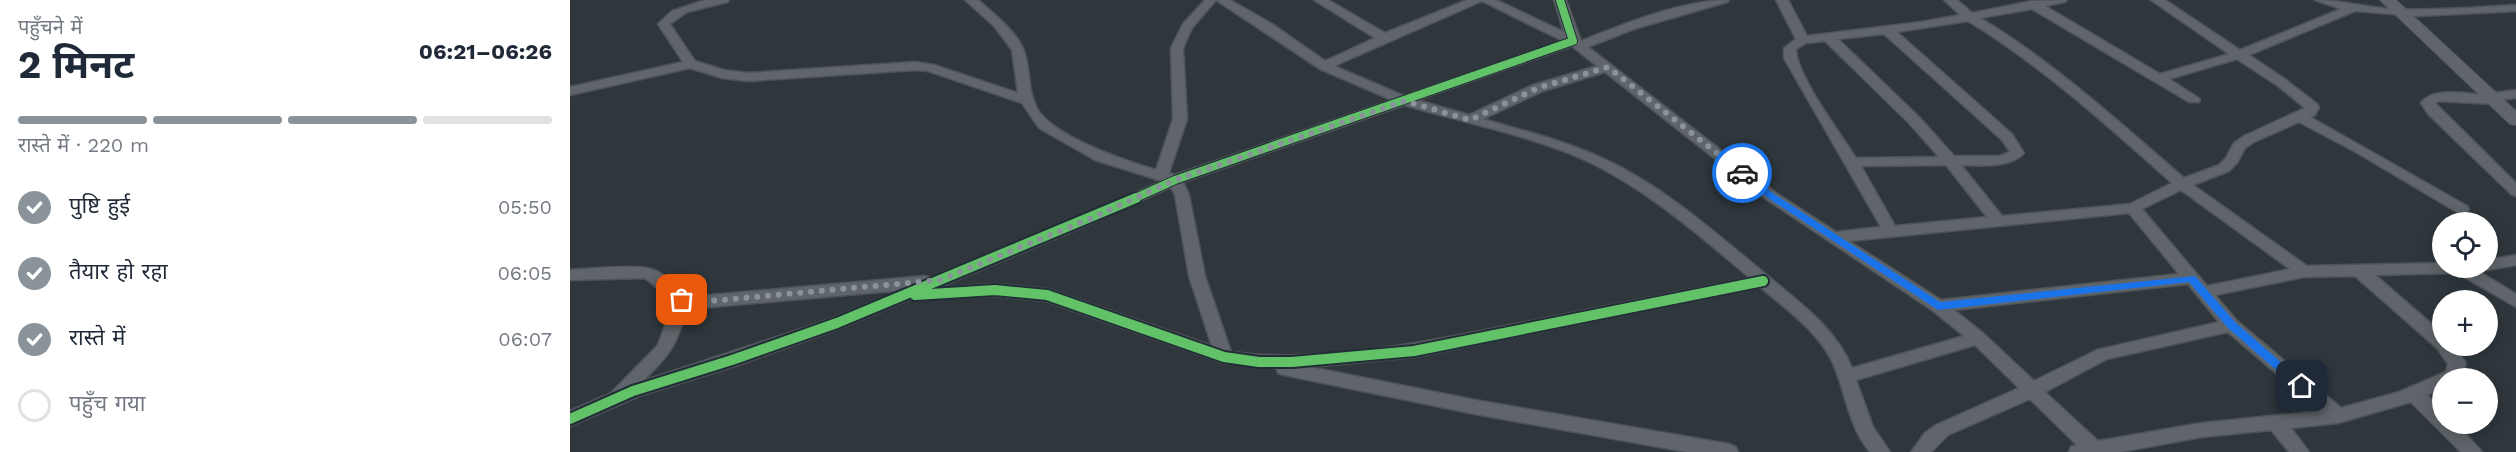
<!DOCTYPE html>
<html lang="hi">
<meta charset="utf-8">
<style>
:root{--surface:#fff;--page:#f2f2f3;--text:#1f2937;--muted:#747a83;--line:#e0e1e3;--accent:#899399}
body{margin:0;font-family:"Work Sans","Noto Sans Devanagari",sans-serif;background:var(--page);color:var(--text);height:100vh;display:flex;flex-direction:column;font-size:22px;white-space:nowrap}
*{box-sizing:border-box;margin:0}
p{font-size:20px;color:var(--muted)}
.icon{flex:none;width:33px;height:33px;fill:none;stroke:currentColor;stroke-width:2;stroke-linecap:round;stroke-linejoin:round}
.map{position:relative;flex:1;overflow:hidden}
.sheet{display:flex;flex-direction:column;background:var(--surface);width:570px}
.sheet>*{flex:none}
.fabs{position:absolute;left:1862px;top:212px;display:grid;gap:12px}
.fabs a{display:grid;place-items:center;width:66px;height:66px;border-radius:50%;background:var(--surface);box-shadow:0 3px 15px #0003;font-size:30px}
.pin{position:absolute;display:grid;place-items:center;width:51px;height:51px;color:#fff;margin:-26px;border-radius:12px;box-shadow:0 3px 9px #0006}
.courier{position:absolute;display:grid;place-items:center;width:60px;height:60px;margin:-30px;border:4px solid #1a73e8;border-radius:50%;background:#fff;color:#222;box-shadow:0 2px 8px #0007}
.summary em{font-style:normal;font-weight:700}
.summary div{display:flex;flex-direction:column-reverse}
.summary{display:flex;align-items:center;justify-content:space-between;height:102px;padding:0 18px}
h1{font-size:39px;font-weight:700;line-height:45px}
.bar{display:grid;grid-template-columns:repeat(4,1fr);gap:9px 6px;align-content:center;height:72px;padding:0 18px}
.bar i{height:8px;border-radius:4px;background:var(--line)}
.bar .current{background:var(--accent)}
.bar p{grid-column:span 4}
ol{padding:0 18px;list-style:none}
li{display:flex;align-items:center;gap:18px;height:66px}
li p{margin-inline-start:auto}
li .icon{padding:6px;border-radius:50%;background:var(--accent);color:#fff;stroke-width:4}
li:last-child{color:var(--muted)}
li i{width:33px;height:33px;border:3px solid var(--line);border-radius:50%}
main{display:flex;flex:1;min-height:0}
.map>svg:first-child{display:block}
</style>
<main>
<section class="sheet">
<div class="summary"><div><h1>2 मिनट</h1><p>पहुँचने में</p></div><em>06:21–06:26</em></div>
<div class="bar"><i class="current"></i><i class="current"></i><i class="current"></i><i></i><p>रास्ते में · 220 m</p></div>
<ol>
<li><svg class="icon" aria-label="check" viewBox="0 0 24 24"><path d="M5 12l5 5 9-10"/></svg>पुष्टि हुई<p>05:50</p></li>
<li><svg class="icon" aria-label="check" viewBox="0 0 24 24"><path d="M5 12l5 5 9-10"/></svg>तैयार हो रहा<p>06:05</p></li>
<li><svg class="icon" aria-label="check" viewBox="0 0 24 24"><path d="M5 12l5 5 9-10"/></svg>रास्ते में<p>06:07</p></li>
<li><i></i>पहुँच गया</li>
</ol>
</section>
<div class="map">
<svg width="1946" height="452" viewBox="0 0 1946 452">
<rect width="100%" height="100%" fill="#2f373c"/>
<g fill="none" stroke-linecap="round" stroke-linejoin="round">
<defs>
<path id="minor" d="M135 0H159L157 2 117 12 100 24 125 61 154 70 178 73 345 62 364 65 448 93 442 50 424 26 395 0H408C422 12 448 33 454 51 461 71 457 91 468 110 486 138 554 160 586 170L603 119 601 48 613 24 635 0H660L702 24 755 61 805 38 744 0H758L815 33 897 0H926L994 32 984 0H996L1011 41C1053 24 1113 0 1159 0L1157 2 1064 29 1018 47 1206 193 1266 232 1311 227 1214 58V48L1226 39 1206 0H1218L1237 36 1351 22 1390 15 1374 0H1387L1402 13 1462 1 1497 0 1495 2 1475 6 1590 74 1659 54 1581 0H1595L1670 50 1771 9 1745 0C1772 0 1798 8 1824 9 1865 11 1906 7 1946 5V11L1848 16 1785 11 1679 55 1716 80 1747 104 1749 107 1745 115 1740 117 1897 206 1899 209 1897 212H1887L1784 151 1729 122 1684 142 1675 148 1667 163 1659 171 1623 185 1737 266 1872 263V267H1917V260L1946 255V265L1917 270 1911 267 1908 271 1946 294V307L1887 273 1805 275 1872 333V345H1883L1896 363 1891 378H1872V388L1857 395 1872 410V423H1886L1912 452H1891L1841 402 1768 423 1721 428 1739 452H1719L1701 430 1632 437 1550 452H1499L1501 447 1507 445 1460 399 1378 435 1361 452H1341L1355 433 1366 425 1449 388 1405 345 1286 380 1303 427 1320 452H1300C1277 425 1276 389 1261 359 1246 330 1215 308 1190 287L844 357 740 367 905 400 1159 444 1166 447 1168 452H1117L905 414 714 375 708 373 706 368 654 363 476 301 425 296 340 299 273 327 168 365 69 396 0 426V411L41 393 88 345 104 301 75 278 0 280V270C18 269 66 264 81 269 101 275 106 293 129 296L355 276 361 278 512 217 592 181 525 160 469 128 452 103 358 71 345 70 178 81 152 78 120 68 0 95V87L113 62 88 24 102 11ZM646 0 750 69 822 100 605 175 599 173 617 119 613 48 622 28ZM912 1 993 41 834 96 764 66ZM1462 9 1619 102H1629L1630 99 1599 79 1667 59 1708 86 1735 108 1674 136 1664 143 1656 158 1649 165 1614 178C1549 122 1485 63 1410 18ZM1398 21C1472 66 1537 125 1602 183L1560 204 1432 216 1391 165C1410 165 1440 169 1454 153L1442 134 1327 32ZM1314 34 1432 140 1440 152 1430 156H1384L1349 117 1268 39ZM1255 41 1339 123 1369 157 1286 158C1271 134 1226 75 1226 49L1236 43ZM1002 46 1027 66 963 85 899 115 847 100ZM1035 72 1196 199 1362 310 1394 336 1282 368C1265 326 1226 300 1193 272 1141 229 1088 182 1025 155 989 139 950 130 913 119L973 91ZM834 105C892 122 963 136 1017 161 1078 190 1129 235 1180 278 1102 294 1024 309 946 324 857 342 751 364 661 352L635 276 619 195 613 182ZM1376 165 1417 217 1325 226 1291 166ZM601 187 605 195 619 276 642 346 477 289 425 284 367 288 522 223ZM1611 190 1720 269 1637 286 1572 209ZM1559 213 1609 274 1371 300 1279 241ZM1785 276 1867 348 1878 364 1876 372 1829 392 1771 408 1667 321 1645 295 1734 277ZM1618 284 1649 322 1527 350 1464 381 1414 334 1384 310ZM333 290 261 319 73 381C102 352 106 346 118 306L129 308ZM1658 332 1750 411 1632 423 1528 441 1475 392 1537 359Z
M1946 90V98L1929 100 1923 104 1869 101 1865 103 1946 183V196L1941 194 1858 114 1851 103C1864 85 1903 95 1923 96L1924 93Z"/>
<path id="tertiary" d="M1810 0H1826L1946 111V125L1940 124Z"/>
</defs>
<use href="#minor" stroke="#4d5357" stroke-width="3"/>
<use href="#tertiary" stroke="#4d5357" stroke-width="2"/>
<use href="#minor" fill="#5f656a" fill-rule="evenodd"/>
<use href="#tertiary" fill="#5f656a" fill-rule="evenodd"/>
<defs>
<path id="cycleway-far1" d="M563 199 605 180 1003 41 990 0"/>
<path id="cycleway" d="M345 295 425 290 477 295 654 357 689 362H722L844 351 1193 281
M0 419 63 391 162 360 267 323 566 198"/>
</defs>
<use href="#cycleway-far1" stroke="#212e37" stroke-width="10"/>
<use href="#cycleway" stroke="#212e37" stroke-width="14"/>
<use href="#cycleway-far1" stroke="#61c268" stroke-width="8"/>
<use href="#cycleway" stroke="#61c268" stroke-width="10"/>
</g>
<path fill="#1a73e8" d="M1168 171H1175L1204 194 1370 302 1625 276 1665 322 1738 386 1736 389H1728L1658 328 1619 282 1368 310 1198 198 1168 175Z"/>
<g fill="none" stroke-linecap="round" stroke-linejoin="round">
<path stroke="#899399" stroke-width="6" stroke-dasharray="0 10.8" d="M112 300 129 302 370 280 517 220 605 180 835 101 900 120 968 88 1038 67 1172 173"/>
</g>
</svg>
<div class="fabs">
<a><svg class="icon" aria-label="locate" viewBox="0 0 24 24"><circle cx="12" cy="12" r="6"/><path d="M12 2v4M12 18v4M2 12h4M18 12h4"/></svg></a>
<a>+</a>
<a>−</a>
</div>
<div class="pin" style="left:112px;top:300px;background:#ea580c"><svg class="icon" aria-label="bag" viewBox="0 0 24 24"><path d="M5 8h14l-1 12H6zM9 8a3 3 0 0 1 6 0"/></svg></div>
<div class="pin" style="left:1732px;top:386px;background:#1f2937"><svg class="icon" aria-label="home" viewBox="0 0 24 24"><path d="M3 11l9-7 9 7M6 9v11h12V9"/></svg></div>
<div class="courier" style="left:1172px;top:173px"><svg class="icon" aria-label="car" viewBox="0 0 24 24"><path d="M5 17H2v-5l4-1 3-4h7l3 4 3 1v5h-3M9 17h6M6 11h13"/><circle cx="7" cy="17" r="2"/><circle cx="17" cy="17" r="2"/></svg></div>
</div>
</main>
